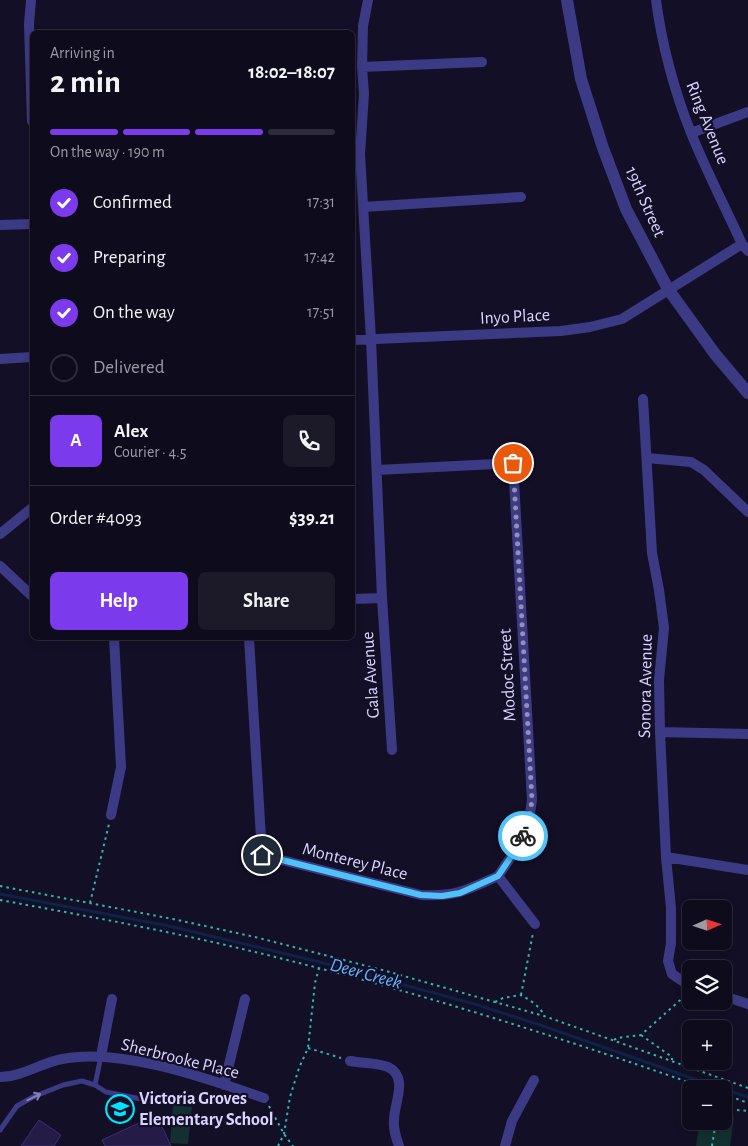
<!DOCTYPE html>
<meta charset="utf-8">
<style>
:root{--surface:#0e0b1c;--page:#1c1929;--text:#f1f3f6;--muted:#9b9ba3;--line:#2e2b3b;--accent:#7c3aed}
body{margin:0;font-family:"Alegreya Sans",sans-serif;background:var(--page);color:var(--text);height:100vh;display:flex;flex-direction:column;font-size:19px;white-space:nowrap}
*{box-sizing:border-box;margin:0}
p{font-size:16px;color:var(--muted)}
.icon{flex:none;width:28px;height:28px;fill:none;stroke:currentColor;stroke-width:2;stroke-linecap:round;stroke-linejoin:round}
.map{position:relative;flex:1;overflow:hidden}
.side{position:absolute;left:30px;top:30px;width:325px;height:610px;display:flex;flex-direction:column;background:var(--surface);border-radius:8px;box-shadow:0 2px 8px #0003,0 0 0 1px var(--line)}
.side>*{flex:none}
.needle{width:32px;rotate:87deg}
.fabs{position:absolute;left:682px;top:900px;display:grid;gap:10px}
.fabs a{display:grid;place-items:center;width:50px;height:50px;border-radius:8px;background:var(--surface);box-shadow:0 2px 8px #0003,0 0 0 1px var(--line);font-size:25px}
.pin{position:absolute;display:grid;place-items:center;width:42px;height:42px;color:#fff;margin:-21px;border:2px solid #fff;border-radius:50%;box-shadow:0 1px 5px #0007}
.courier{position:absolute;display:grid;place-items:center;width:50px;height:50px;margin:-25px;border:4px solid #4fc3f7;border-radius:50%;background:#fff;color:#222;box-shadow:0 1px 6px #0007}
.overview em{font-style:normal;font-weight:600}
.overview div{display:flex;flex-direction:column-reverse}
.overview{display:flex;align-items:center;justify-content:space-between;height:85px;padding:0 20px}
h1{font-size:32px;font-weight:600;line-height:38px}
.bar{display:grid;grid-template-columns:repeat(4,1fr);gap:8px 5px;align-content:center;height:60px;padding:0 20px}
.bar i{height:6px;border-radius:4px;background:var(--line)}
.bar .current{background:var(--accent)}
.bar p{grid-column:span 4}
.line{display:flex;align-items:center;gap:12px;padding:0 20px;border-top:1px solid var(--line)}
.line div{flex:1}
.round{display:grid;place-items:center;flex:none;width:52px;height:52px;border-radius:8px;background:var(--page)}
ol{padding:0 20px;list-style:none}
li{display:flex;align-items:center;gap:15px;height:55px}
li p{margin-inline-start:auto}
li .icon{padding:5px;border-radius:50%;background:var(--accent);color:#fff;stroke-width:4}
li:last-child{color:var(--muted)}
li i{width:28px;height:28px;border:2px solid var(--line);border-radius:50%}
.primary-button{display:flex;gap:10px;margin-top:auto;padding:10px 20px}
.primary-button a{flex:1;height:58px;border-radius:8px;background:var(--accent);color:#fff;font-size:20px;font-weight:600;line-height:58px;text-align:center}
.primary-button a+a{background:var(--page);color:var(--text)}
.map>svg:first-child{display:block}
</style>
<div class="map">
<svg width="748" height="1146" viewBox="0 0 748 1146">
<rect width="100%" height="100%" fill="#130f26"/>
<path fill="#12302f" d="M173 1105 192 1107 188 1144 170 1143Z
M724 1113 734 1117 730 1146H696L700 1121H724Z"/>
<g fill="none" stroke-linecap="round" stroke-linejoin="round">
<path stroke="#0c2248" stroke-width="3" d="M0 894 169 926 320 962 478 1005 543 1026 723 1089
M724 1089 748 1097"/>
</g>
<path fill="#241b47" stroke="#3b2d73" d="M150 1118 152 1121 158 1118 171 1146H105L102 1140Z
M39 1120 61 1135 54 1146H21Z"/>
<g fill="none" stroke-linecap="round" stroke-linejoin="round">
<path stroke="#2fb8b0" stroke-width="2" stroke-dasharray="2.5 4" stroke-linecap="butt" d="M0 886 173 919 255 937 386 971 544 1016 748 1088
M0 900C87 916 174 932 259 953 411 990 560 1037 708 1089
M90 903 109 824
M521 995 533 933
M495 1002 503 998 521 995C530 1000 541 1007 544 1016
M641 1035 672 1057V1060
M614 1040 617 1038 641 1035 687 994
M308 1048 341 1058
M724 1094 748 1103
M269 1106 284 1134 293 1146
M724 1109 748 1111
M278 1146 284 1134 290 1097 299 1068 308 1048 315 983 319 968
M712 1146 716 1121"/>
<path stroke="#3d3a85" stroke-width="5" d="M95 1085 101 1056
M0 1130 17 1106 33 1097 63 1085 82 1081 95 1085 106 1092 156 1102"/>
<path stroke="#3d3a85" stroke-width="10" d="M31 0 29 24 32 121
M368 0 363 26 362 67 364 94 360 154 371 339 382 598 392 750
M656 0C662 45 674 90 691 133 706 170 725 207 742 244L748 251
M362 67 482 62
M691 133 748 112
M363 207 521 197
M0 225 32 224
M352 340 561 331 590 327 622 319 742 244
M0 359 32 357
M643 399 652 553 659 590 664 628 659 680 660 732 666 857 671 908V943L668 961 672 974 684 982 691 985
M647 458 691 462 704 470 748 512
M377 470 513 463 532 800 528 826 519 845 498 876
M0 534 32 508
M0 566 32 596
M352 599 382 598
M249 638 262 855 421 895C456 897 467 890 498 876
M660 732 748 734
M111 815 121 767 114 638
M666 857 748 870
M498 876 535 924
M724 996 748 1004
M101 1056 112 999
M350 1061C360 1063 380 1063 388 1067 409 1077 394 1103 394 1120 393 1129 396 1137 399 1146
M0 1077C22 1077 41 1063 62 1059 121 1047 208 1079 264 1098
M224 1085 245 999
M505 1146 512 1121 534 1080"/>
<path stroke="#3d3a85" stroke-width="12" d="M567 0 581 79 603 148 626 209 668 289 715 354 748 393"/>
</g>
<defs><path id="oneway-shaft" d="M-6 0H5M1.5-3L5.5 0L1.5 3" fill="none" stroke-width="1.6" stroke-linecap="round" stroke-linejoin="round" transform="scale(1.25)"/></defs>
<use stroke="#837fbc" href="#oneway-shaft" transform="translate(34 1097) rotate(-26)"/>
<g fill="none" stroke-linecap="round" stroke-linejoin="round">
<path stroke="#948fb3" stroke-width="5" stroke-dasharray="0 9" d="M513 463 532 800 528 826 523 836"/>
<path stroke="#4fc3f7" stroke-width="6" d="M262 855 421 895 442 896 460 893 498 876 519 845 523 836"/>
</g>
<defs>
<symbol id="school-ring" viewBox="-11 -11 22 22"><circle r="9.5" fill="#130f26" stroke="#00e5ff" stroke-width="1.5"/><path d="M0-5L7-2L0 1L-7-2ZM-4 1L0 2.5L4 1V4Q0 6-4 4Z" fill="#00e5ff"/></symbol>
</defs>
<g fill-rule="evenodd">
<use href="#school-ring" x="104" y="1093" width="32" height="32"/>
</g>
<g text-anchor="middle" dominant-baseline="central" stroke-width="4.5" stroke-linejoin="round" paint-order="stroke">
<g font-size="18" fill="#d9d4ff" stroke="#130f26">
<text transform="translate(707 123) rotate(68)">Ring Avenue</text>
<text transform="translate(645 202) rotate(66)">19th Street</text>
<text transform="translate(515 317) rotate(-3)">Inyo Place</text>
<text transform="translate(371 675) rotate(-94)">Gala Avenue</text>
<text transform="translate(508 675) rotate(-93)">Modoc Street</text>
<text transform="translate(646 686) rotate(-89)">Sonora Avenue</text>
<text transform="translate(355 862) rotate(14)">Monterey Place</text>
<text transform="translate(180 1059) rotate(14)">Sherbrooke Place</text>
</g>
<g font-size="18" font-weight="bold" fill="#d9d4ff" stroke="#130f26" text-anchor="start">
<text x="139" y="1099">Victoria Groves<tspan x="139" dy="21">Elementary School</tspan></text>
</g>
<g font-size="19" font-style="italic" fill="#62b6ff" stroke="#130f26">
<text transform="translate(366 974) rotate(15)">Deer Creek</text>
</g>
</g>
</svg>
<div class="fabs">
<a><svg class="needle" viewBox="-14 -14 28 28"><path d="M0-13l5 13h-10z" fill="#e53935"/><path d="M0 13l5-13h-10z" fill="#9b9ba3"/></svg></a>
<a><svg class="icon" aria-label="layers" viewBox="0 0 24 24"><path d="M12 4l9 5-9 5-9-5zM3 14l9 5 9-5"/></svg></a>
<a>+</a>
<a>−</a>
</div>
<div class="pin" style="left:513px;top:463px;background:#ea580c"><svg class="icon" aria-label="bag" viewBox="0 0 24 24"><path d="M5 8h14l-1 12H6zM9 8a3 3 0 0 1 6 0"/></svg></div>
<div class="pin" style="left:262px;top:855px;background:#1f2937"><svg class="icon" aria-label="home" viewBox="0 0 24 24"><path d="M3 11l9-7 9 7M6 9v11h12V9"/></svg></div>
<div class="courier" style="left:523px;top:836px"><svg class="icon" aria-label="bike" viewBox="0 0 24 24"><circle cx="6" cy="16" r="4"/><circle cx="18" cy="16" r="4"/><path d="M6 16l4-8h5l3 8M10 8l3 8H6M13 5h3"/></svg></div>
<section class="side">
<div class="overview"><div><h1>2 min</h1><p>Arriving in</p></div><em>18:02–18:07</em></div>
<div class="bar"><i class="current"></i><i class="current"></i><i class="current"></i><i></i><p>On the way · 190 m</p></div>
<ol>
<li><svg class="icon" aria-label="check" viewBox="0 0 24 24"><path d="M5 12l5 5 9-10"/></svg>Confirmed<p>17:31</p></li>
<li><svg class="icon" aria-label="check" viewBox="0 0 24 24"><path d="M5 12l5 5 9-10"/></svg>Preparing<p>17:42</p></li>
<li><svg class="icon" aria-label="check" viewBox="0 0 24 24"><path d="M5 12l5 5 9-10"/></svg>On the way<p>17:51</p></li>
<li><i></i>Delivered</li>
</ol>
<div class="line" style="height:90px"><b class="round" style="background:var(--accent);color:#fff">A</b><div><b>Alex</b><p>Courier · 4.5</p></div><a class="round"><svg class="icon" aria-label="phone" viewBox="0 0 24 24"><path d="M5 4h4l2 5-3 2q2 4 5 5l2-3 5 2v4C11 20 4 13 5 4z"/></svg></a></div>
<div class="line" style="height:65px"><div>Order #4093</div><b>$39.21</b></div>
<div class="primary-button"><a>Help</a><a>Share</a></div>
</section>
</div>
